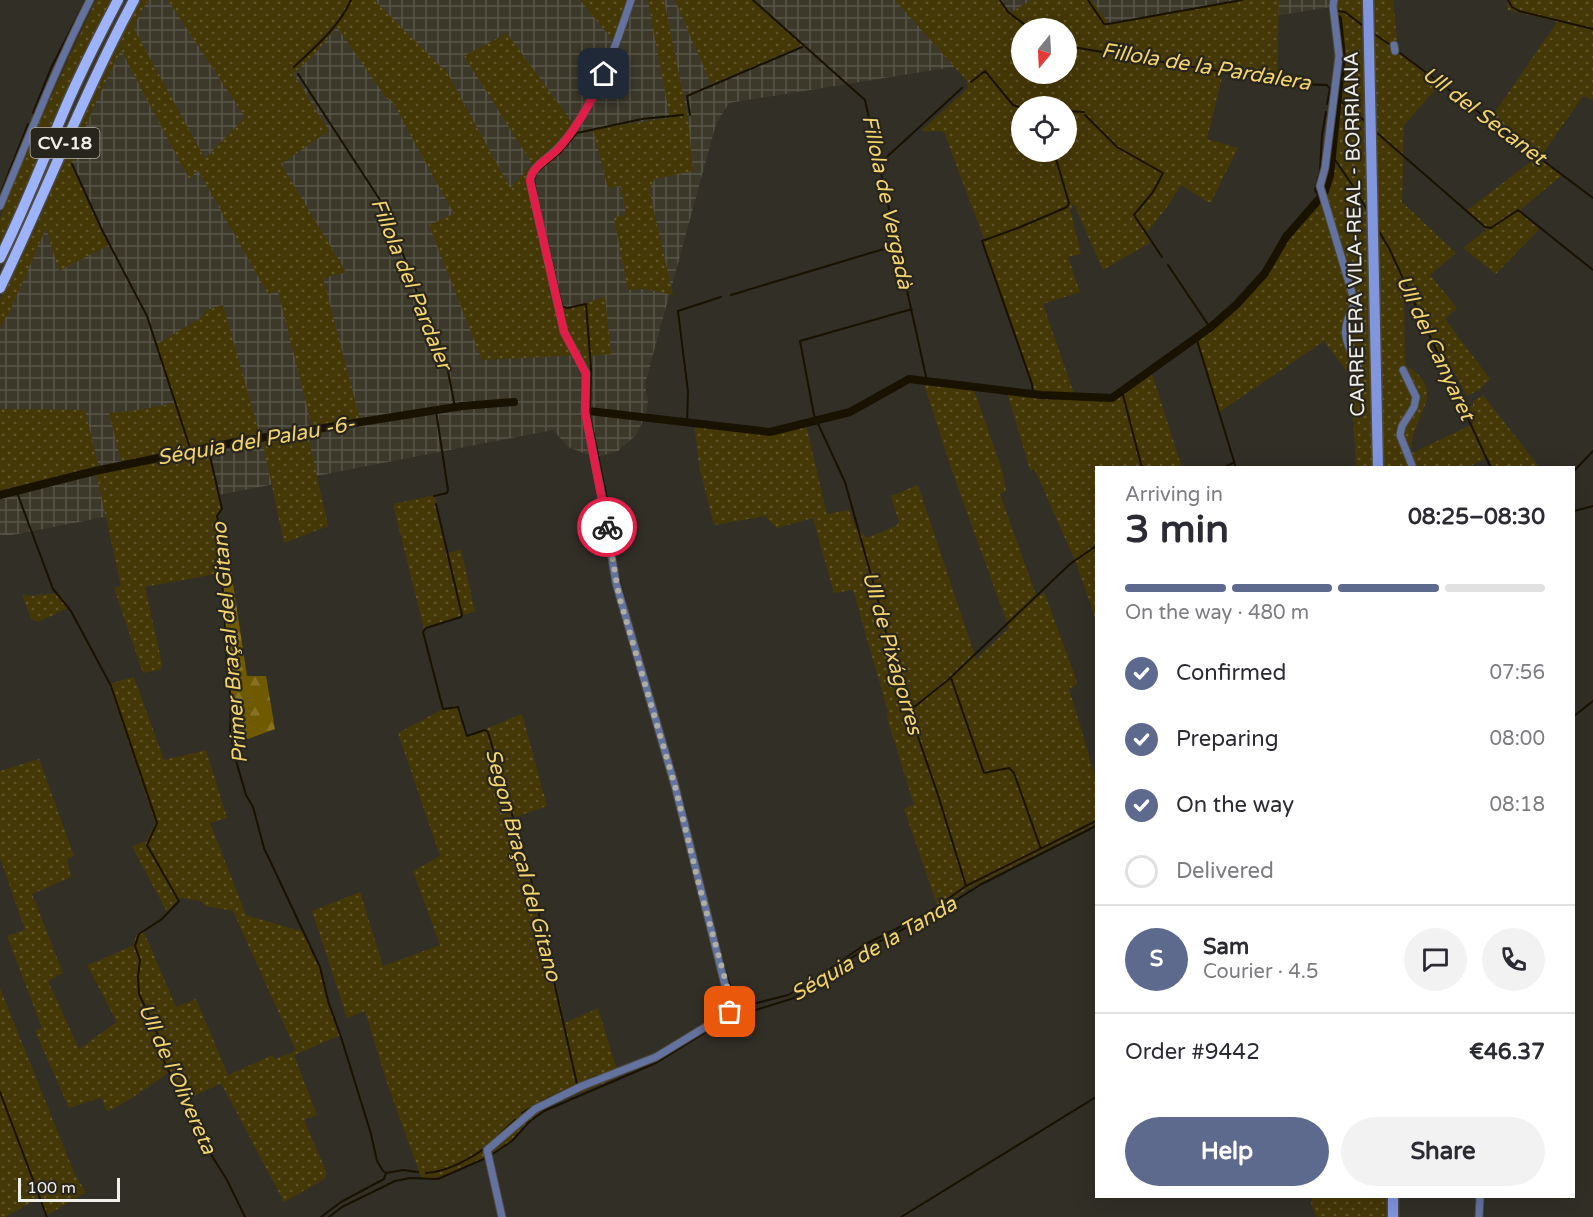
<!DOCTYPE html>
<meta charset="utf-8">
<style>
:root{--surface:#fff;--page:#f2f2f3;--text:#2b2b33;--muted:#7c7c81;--line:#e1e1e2;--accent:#5e698e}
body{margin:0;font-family:"Varela Round",sans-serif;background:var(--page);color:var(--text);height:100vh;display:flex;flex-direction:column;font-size:22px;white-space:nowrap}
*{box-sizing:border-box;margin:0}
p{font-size:20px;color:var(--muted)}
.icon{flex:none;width:33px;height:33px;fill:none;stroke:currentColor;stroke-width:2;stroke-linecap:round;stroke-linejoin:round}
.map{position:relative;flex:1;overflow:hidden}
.drawer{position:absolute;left:1095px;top:466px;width:480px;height:732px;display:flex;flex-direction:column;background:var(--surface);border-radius:0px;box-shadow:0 6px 24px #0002}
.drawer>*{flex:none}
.needle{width:39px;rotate:198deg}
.controls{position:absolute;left:1011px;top:18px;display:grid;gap:12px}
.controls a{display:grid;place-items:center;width:66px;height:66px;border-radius:50%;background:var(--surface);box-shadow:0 6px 24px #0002;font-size:30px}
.scale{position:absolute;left:18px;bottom:15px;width:102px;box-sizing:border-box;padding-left:6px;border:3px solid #f0efea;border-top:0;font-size:16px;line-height:21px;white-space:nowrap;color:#f0efea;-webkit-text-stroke:4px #28251d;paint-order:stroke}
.pin{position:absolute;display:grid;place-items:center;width:51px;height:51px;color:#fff;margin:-26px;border-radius:12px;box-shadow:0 3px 9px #0006}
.courier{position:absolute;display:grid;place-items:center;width:60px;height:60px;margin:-30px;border:4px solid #e11d48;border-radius:50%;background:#fff;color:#222;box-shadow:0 2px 8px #0007}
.overview em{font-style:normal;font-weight:700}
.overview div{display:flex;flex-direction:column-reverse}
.overview{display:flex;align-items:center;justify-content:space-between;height:102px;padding:0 30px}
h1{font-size:39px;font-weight:700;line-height:45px}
.bar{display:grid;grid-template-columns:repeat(4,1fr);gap:9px 6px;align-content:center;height:72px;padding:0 30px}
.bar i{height:8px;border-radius:4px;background:var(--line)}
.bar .active{background:var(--accent)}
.bar p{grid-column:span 4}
.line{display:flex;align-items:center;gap:15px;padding:0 30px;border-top:2px solid var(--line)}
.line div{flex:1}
.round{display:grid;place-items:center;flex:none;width:63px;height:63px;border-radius:32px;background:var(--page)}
ol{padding:0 30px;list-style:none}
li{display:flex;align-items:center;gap:18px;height:66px}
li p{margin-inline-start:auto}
li .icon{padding:6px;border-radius:50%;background:var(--accent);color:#fff;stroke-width:4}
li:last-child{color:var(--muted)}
li i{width:33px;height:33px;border:3px solid var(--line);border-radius:50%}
.button{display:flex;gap:12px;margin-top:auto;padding:12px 30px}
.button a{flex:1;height:69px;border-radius:36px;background:var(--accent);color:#fff;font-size:24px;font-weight:700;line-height:69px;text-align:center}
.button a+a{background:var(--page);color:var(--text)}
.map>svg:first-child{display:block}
</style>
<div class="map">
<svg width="1593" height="1217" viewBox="0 0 1593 1217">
<defs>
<pattern id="industrial-grid" width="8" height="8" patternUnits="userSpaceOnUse" patternTransform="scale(1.5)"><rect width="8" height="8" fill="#3c382a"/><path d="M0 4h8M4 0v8" fill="none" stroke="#585549"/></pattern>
<pattern id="grass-dots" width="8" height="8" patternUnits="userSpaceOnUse" patternTransform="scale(1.5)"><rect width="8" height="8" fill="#453807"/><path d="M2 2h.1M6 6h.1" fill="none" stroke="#60552b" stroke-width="1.8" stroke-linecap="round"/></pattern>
<pattern id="forest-firs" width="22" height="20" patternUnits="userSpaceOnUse" patternTransform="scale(1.5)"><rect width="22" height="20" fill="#705a00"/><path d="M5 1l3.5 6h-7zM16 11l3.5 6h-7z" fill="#857225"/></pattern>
</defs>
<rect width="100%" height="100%" fill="#322f27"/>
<path fill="url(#industrial-grid)" d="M142 0H1362V2L1067 49 1066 28H1022L1021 56 729 103 716 124 645 384 648 402 645 417 636 435 618 451 600 456 586 454 568 447 553 430 12 535H0V304Z"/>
<path fill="url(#grass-dots)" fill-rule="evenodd" d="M96 0H113L67 90 0 247V218L36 129Z
M140 0H148L133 27 205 159 245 117 168 0H374L442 68 444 67 510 188 529 168 561 310 605 297 611 354 591 356V372L588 373 580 355 482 360 429 225 454 214 391 99 388 100 337 27 315 54 295 72 294 75 329 131 281 164 346 272 323 278 361 423 313 430 278 291 268 294 198 170 189 179 121 50 94 106 71 164 109 245 59 271 46 228 10 311 0 327V300L41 215 86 107Z
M580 0H629L615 43Z
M648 0H664L688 119 693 171 655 179 649 189 673 295C656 292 646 287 628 290L614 218 626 214 621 186 608 188 593 129 670 118Z
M675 0H755L803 45 711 84Z
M895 0H1000L1010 13 1031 0H1092L1109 24 1238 0H1279L1277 82 1223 73 1207 139 1238 148 1211 202H1208L1181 185 1167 207 1146 234 1151 242 1103 270 1074 204 1070 209 1081 254 1068 257 1080 292 1043 304 1075 397 1111 399 1151 371 1182 468H1096V621L1076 563 1035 470H1030L1007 392 1033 395 1032 383 983 244 984 239 944 132C937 129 929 134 922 130L968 88 967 81ZM1022 28H1066V74H1022ZM1022 106H1066V152H1022Z
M1329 0H1363L1373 468H1356L1351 377 1324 341 1218 413 1196 338C1222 321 1246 300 1265 275 1273 264 1278 250 1286 238 1299 218 1317 204 1328 182L1342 57 1337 13Z
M1372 0H1393L1398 50 1441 83 1404 125 1402 202 1456 253 1430 275 1457 308 1445 319 1490 379 1479 390 1467 396 1447 359 1442 362 1404 284 1405 365C1453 393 1407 418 1412 453L1471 425 1463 408 1473 406V401L1483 395 1540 468H1493L1488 458 1466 468H1382Z
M1507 0H1593V100L1583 96 1544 152 1543 161 1562 175 1521 209V213L1539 229 1496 274 1463 248 1486 230 1466 211 1537 157 1489 121 1557 22 1508 10Z
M507 33 573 124 575 130 536 170 464 56Z
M223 305 261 439 208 449 221 509 217 517 225 556 221 573 145 587 162 664 160 670 143 673 114 588 121 586 96 472 0 496V409L85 410 99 468 122 464 109 413 138 410 175 403 157 344 199 319 207 310Z
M923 381 973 387 1002 470 1006 491 1000 494 1037 598 1044 592 1076 679 1077 684 1069 689 1096 779V824L964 891 939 910 904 809 914 804 887 718 888 712 853 590 834 593 813 518 777 528 765 516 714 525 700 470 694 424 770 434 806 425 827 514 849 510 855 527 867 538 896 526 899 522 891 496 918 485 976 659 1009 628 952 471Z
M307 431 328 526 284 543 262 439Z
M435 495 448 553 461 550 475 611 424 629 393 504Z
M58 593 64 599 68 608 38 622 31 619 22 594 30 596Z
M134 677 164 760 206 750 227 818 210 823 246 915 304 932 320 967 328 1001 341 1035 294 1055 317 1115 304 1120 326 1171V1178L284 1202 221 1083 186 1100 171 1071 132 1098 109 1111 106 1110 102 1099 99 1098 69 1108 35 1031 42 1028 7 936 25 930 0 858V771L39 759 74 856 67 859 71 877 32 894 63 973 48 981 79 1049 117 1022 87 965 96 962 134 945 136 935 143 930 176 1007 196 999 228 1075 273 1055 275 1059 296 1051 233 911 206 906 200 901 180 898 167 912 132 846 146 841 155 823 109 684Z
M455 705 459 707 468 736 522 714 547 806 513 818 533 882 565 1023 598 1008 619 1077C594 1088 566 1097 543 1110 529 1118 522 1132 510 1142 490 1158 447 1180 422 1178L419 1171 388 1086 365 1011 347 1018 312 911 360 892 383 966 440 945 413 871 440 856 398 733 443 709 446 710Z
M0 988 75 1175 86 1192 46 1216 39 1198 5 1217H0Z
M1312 1197H1388V1217H1317L1311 1205Z"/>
<path fill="url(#forest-firs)" d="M227 563 230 564 247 676H266L275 729 234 744 231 743 229 732 231 701 226 666 221 573 224 564Z"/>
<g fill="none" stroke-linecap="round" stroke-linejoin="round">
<path stroke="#191200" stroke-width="2" d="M753 0 865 100 927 381
M1000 0 1008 12 1029 28
M1088 0 1104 24H1108L1242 0
M1508 0 1512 7 1519 11 1593 29
M1337 11 1345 12 1362 25
M1374 34 1392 46
M1066 46 1296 84 1327 85 1330 89 1327 104
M1396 50 1593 198
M294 67C315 47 339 27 351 0
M298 74 380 200 394 239 403 254 417 293 446 361 455 407
M971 82 985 71 1013 105 1022 108
M1338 99 1365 121
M1066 111 1084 112
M33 113 51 68 86 0
M690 115 687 96 802 47
M1085 115 1117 147 1163 173 1153 192 1134 215 1162 257
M1376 132 1485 227 1491 228 1518 210 1593 270
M1333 157 1353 186 1367 210
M72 164 103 232 147 316 191 451
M878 165 962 88
M0 195 28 124
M537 197 534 180 537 172 560 153 577 133 642 119 683 115
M1320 198 1315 190 1320 171 1322 135 1326 112
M1378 230 1389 248 1491 468
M547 241 562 306 567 308 586 304 591 368 590 416 609 508 615 557
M1168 265 1209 326
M731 295 897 245
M912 309 800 341 814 415 845 482 883 618 891 658 938 795 966 886
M1196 337 1236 468
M1122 391 1142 468
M1033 394 1032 384 982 241 1018 228 1067 207 1069 203 1054 152
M1112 398V394L1117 393C1165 353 1224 324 1262 273 1271 261 1278 246 1285 233
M687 422 688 392 678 311 721 297
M208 447 222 509 217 516 226 556 222 575 227 669 231 701 230 731 235 757 246 795 253 807 264 848 320 967 328 1001 341 1037 371 1134 377 1161 383 1171 386 1173
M1223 468 1233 463
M1574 471 1593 451
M16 490 53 589 71 611 111 686 157 823 147 845 179 901 162 919 139 934 135 946 140 960 138 977 139 994 158 1035 164 1061 195 1129 227 1180 245 1217
M434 496 447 493 448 490 436 411
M436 504 462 615 461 617 426 628 423 632 443 709 458 707 467 736 485 730 488 732 531 879 577 1084
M1574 511 1593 506
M618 575 625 601
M951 678 984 773 1009 768 1014 773 1041 849
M909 711 948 680 1070 564 1096 546
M1574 716 1593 701
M676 779 686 814
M710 913 713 925
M721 957 739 1014
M737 1008 788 995 813 981 864 945 928 913 966 886 1096 821
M0 1092 47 1217
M543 1101 597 1076
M522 1113 535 1105
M499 1135 515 1120
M491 1155 512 1141 529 1122 544 1111 656 1063 727 1019 794 998 863 950 942 909 980 885 1096 826
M426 1173C446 1172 471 1159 486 1147
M321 1217 341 1202 384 1179 386 1173 403 1170 418 1172
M329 1217 342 1207 395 1181 410 1178 438 1179 486 1158
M901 1217 1096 1097"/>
<path stroke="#191200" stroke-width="8" d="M1325 191 1330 175 1342 58 1338 19
M589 411 770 432 850 412 909 379 1041 395 1112 398 1211 327 1237 304 1265 273 1286 237 1320 198
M0 495 95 471 241 441 462 406 514 402"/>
<defs>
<path id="street" d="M1334 0 1333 6 1339 56 1325 168 1320 186 1355 303C1340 331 1344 338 1358 366
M1394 45 1395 51
M0 206C29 137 56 67 90 0
M1403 370 1416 397 1414 407 1402 426 1400 435 1413 468
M502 1217 487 1150 535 1109 582 1086 656 1057 730 1012 731 1009 675 786 616 583 602 498 585 412 586 373 564 332 530 181C531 167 547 159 556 150 563 143 569 135 574 128 601 89 616 45 631 0
M1479 1217 1480 1197"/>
<path id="secondary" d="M1368 0 1378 468
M1393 1197V1217"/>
<path id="primary" d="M0 258C24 210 43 160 64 111 80 73 99 36 118 0
M0 288C46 192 84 93 134 0"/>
</defs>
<use href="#street" stroke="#4d4a42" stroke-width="9"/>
<use href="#secondary" stroke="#4d4a42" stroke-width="13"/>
<use href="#primary" stroke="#4d4a42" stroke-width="13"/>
<use href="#street" stroke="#63729e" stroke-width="7"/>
<use href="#secondary" stroke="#8196dd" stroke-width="10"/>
<use href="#primary" stroke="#9db4fd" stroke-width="10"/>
</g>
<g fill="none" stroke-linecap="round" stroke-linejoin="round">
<path stroke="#aeaca6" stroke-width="6" stroke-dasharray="0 10.8" d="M607 527 619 596 675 786 699 885 730 997 732 1006 730 1012"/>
<path stroke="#e11d48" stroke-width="8" d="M604 74C592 100 577 129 557 150 548 159 531 167 530 181L564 332 586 374 585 412 607 527"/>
</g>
<g text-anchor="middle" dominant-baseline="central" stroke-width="4.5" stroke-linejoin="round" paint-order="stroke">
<rect fill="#28251d" stroke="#b4b2ac" stroke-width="1.5" x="30.5" y="128" width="69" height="30" rx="4.5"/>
<g font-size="18" font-weight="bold" fill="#f0efea">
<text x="65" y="143">CV-18</text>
</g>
<g font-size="20" fill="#f0efea" stroke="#28251d">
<text transform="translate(1355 234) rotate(-91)">CARRETERA VILA-REAL - BORRIANA</text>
</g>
<g font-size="21" font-style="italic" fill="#f3d46c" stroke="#28251d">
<text transform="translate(1206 67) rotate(9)">Fillola de la Pardalera</text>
<text transform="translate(1484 116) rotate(37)">Ull del Secanet</text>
<text transform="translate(887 202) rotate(78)">Fillola de Vergadà</text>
<text transform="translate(411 284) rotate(68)">Fillola del Pardaler</text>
<text transform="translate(1435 348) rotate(65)">Ull del Canyaret</text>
<text transform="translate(256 441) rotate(-10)">Séquia del Palau -6-</text>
<text transform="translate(230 643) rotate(-95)">Primer Braçal del Gitano</text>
<text transform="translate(892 653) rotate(74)">Ull de Pixágorres</text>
<text transform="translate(523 865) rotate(75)">Segon Braçal del Gitano</text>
<text transform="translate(874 949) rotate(-30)">Séquia de la Tanda</text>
<text transform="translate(177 1079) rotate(66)">Ull de l'Olivereta</text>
</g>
</g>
</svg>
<div class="controls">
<a><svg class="needle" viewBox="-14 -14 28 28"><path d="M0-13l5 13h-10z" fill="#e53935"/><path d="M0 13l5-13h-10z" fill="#7c7c81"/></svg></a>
<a><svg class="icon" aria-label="locate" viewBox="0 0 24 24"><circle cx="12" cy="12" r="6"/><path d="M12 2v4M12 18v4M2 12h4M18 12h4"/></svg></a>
</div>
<div class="scale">100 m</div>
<div class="pin" style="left:730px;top:1012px;background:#ea580c"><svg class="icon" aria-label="bag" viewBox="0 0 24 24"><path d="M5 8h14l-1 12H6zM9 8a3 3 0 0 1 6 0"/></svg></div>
<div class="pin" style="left:604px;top:74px;background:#1f2937"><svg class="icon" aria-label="home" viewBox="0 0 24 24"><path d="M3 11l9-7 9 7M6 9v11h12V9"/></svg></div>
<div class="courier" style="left:607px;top:527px"><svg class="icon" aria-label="bike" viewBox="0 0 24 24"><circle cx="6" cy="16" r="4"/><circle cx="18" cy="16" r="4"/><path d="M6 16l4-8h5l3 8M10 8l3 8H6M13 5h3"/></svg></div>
<section class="drawer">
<div class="overview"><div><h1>3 min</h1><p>Arriving in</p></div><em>08:25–08:30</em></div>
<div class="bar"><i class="active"></i><i class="active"></i><i class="active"></i><i></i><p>On the way · 480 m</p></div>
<ol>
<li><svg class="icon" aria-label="check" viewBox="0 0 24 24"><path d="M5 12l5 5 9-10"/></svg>Confirmed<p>07:56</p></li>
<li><svg class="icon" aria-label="check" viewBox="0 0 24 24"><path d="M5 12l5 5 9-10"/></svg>Preparing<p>08:00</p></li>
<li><svg class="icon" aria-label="check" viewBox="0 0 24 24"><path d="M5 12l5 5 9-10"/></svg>On the way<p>08:18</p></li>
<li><i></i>Delivered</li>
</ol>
<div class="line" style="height:108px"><b class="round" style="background:var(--accent);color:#fff">S</b><div><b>Sam</b><p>Courier · 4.5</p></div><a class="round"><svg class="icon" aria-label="chat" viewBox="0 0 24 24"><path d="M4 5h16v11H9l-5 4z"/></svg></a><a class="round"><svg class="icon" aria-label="phone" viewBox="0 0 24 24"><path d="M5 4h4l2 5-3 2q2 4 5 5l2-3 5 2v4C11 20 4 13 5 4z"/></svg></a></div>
<div class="line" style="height:78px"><div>Order #9442</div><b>€46.37</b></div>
<div class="button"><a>Help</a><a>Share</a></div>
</section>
</div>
